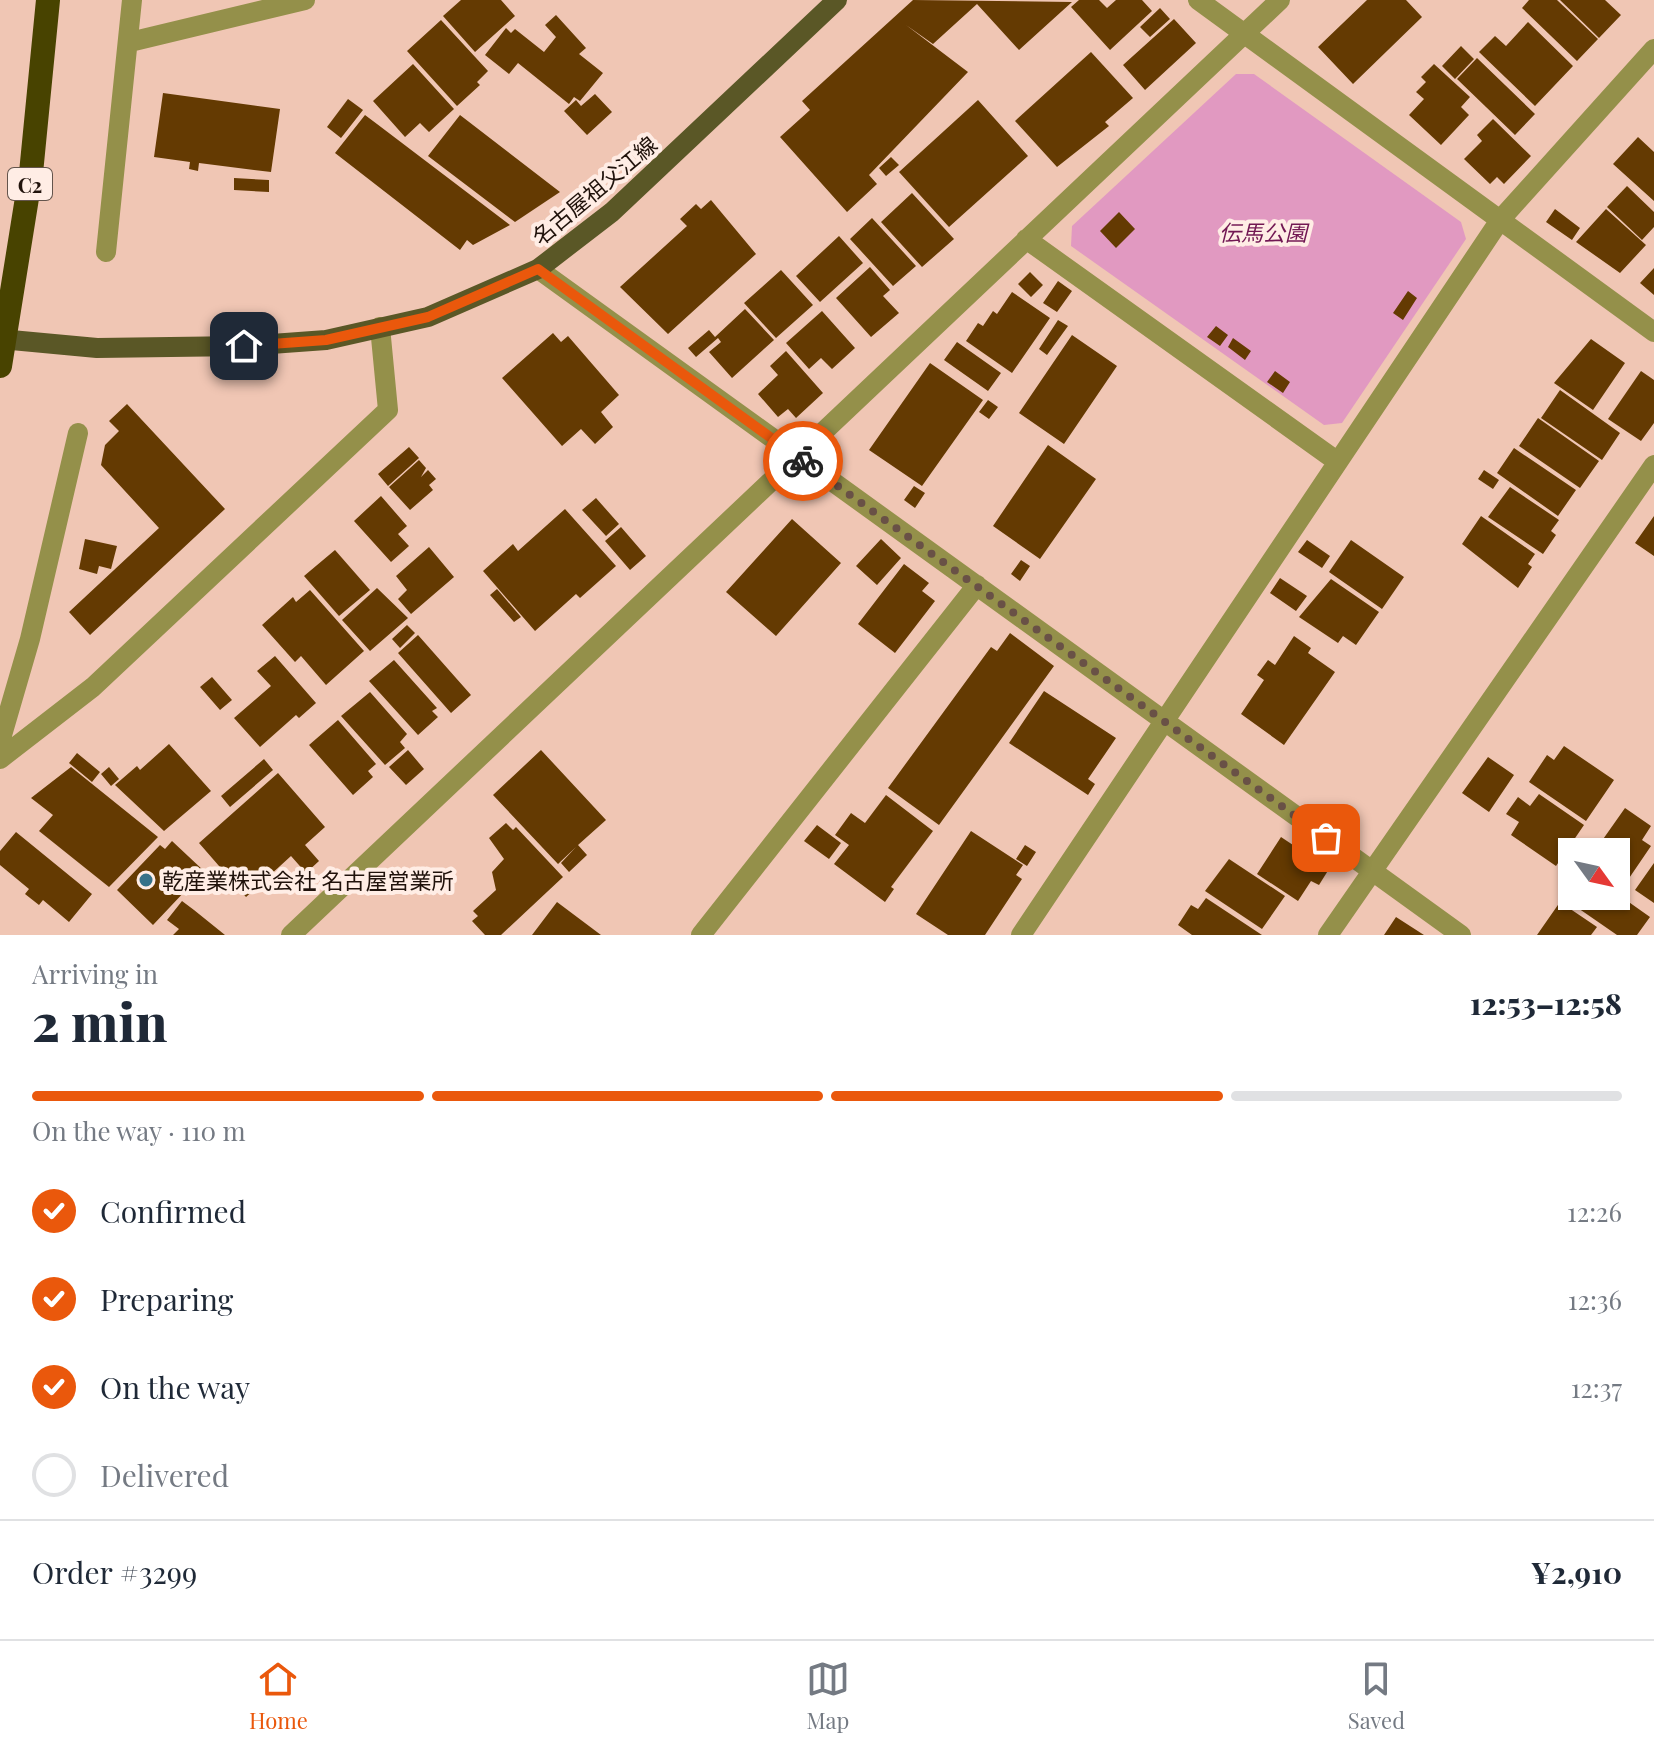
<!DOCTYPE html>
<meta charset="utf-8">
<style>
:root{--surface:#fff;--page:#f6f6f7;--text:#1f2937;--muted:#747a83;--line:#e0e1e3;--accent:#ea580c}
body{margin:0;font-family:"Playfair Display","Noto Sans JP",serif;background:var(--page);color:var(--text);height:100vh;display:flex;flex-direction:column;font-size:30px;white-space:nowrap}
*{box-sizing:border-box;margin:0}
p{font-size:26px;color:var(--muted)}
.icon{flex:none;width:44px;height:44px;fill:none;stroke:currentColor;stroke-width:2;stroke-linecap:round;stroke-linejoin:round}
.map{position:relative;height:935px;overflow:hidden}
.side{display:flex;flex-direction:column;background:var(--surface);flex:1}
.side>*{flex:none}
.needle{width:52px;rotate:123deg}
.tools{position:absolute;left:1558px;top:838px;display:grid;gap:16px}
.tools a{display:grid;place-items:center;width:72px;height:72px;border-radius:0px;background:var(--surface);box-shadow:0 2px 6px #0004;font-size:40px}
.pin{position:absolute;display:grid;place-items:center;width:68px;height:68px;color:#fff;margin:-34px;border-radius:16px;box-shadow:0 4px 12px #0006}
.courier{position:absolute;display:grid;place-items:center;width:80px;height:80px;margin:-40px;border:6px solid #ea580c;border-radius:50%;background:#fff;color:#222;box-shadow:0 2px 10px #0007}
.overview em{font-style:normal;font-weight:800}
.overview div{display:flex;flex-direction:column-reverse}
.overview{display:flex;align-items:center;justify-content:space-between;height:136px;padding:0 32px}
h1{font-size:52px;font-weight:800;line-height:60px}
.bar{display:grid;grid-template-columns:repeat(4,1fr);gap:12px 8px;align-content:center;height:96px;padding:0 32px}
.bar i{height:10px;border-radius:6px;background:var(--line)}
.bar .current{background:var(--accent)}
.bar p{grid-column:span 4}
.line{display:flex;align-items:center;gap:20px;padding:0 32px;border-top:2px solid var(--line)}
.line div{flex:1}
ol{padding:0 32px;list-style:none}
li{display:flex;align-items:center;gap:24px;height:88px}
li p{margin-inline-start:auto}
li .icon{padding:8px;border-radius:50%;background:var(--accent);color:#fff;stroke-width:4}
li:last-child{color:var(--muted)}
li i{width:44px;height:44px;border:4px solid var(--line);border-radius:50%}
.tab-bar{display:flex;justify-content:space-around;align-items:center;height:112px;border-top:2px solid var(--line);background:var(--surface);font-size:22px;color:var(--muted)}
.tab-bar a{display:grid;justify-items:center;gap:4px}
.tab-bar .current{color:var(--accent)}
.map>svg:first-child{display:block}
</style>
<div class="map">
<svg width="1654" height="935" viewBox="0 0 1654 935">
<rect width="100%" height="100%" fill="#f0c6b4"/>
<path fill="#e199c1" d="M1236 74H1254L1461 222 1466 239 1342 423 1324 425 1071 246 1072 226Z"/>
<path fill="#643a02" d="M461 0H501L515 16 475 52 443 16Z
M913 0 1072 2 1019 50 977 4 933 44 906 25 968 72 869 175 877 184 847 212 780 137 810 110 802 101Z
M1079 0H1099L1107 8 1116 0H1142L1152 11 1110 50 1071 7Z
M1367 0H1406L1422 17 1353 84 1318 47Z
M1529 0H1557L1598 39 1577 61 1522 8Z
M1560 0H1605L1621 15 1599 38Z
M1160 8 1170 19 1150 37 1140 27Z
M556 15 586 48 579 54 603 73 580 101 574 97 569 104 518 63 509 74 485 55 506 28 511 33 515 29 544 52 556 37 545 25Z
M1174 19 1196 43 1145 90 1123 65Z
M441 20 488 71 477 82 480 85 457 106 407 51Z
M1528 22 1573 66 1535 106 1479 52 1495 36 1506 46Z
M1461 46 1474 59 1455 79 1442 66Z
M1091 52 1133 98 1105 122 1109 126 1057 167 1015 121Z
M1477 58 1535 114 1515 135 1457 79Z
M413 64 454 109 429 132 420 123 405 137 373 101Z
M1434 64 1470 97 1461 107 1469 115 1441 145 1409 115 1424 99 1416 92 1426 82 1421 77Z
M163 93 280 109 271 172 199 163 198 171 189 169 190 162 154 157Z
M595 94 612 112 587 135 564 111 576 100 581 106Z
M348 99 363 110 341 138 327 127Z
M978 100 1028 156 949 227 899 172Z
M365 115 377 124 510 225 473 245 467 240 460 250 335 153Z
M460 115 560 192 515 222 428 156Z
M1493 119 1531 156 1504 184 1497 177 1490 184 1464 159 1482 141 1477 135Z
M1638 137 1654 152V201L1613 164Z
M891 157 899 165 886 176 879 168Z
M234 178 269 180V192L234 190Z
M1627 186 1654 212V227L1642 240 1607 207Z
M912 193 954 239 922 267 881 222Z
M711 200 756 254 668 334 620 287 687 226 680 219 696 204 701 209Z
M1555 209 1580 228 1572 240 1546 222Z
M1606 209 1646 245 1620 273 1576 242Z
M1119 212 1135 229 1116 248 1100 231Z
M872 218 916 266 893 286 850 239Z
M839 236 863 263 820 302 796 276Z
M870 267 890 290 883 296 899 313 871 337 836 298Z
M1654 268V295L1640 283Z
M781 270 813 305 776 338 744 303Z
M1030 272 1043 285 1031 297 1018 284Z
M1058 281 1072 291 1057 312 1043 303Z
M1408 291 1417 298 1403 320 1393 313Z
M1012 292 1050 318 1012 373 966 341 978 323 983 326 993 311 997 314Z
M745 309 774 340 732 378 709 352 721 342 718 338 696 357 688 348 709 330 715 337Z
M822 311 855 348 832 369 821 358 809 369 786 343Z
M1058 320 1068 326 1047 355 1039 349Z
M1216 326 1228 335 1220 346 1207 337Z
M553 333 561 342 568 336 619 395 601 412 613 427 595 444 581 429 562 446 502 378Z
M1072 335 1117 366 1064 444 1019 413Z
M1233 338 1251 351 1245 360 1228 347Z
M1591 339 1625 363 1593 410 1554 383Z
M957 342 1001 373 988 391 944 360Z
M786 351 823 393 796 418 788 409 778 417 758 394 778 375 770 366Z
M930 363 983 400 922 486 869 450Z
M1275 371 1290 382 1283 393 1267 382Z
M1641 371 1654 380V423L1641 441 1608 419Z
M1560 390 1620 433 1602 460 1541 418Z
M988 400 998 407 989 419 979 412Z
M127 404 225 509 90 635 69 612 159 528 101 465 105 445 119 431 109 421Z
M1538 418 1599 461 1580 488 1519 446Z
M1048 445 1096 479 1040 559 993 526Z
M409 447 419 458 388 486 378 474Z
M1514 448 1576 490 1558 516 1497 473Z
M419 460 426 468 421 477 428 470 436 479 429 485 433 490 410 510 389 487Z
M1484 470 1499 480 1493 489 1478 479Z
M914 486 925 493 915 508 904 500Z
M1510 487 1559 520 1551 531 1556 535 1543 554 1488 517Z
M381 496 407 526 398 534 409 546 391 562 354 521Z
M596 498 619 524 606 536 582 510Z
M565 509 616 566 580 598 576 594 535 631 483 571 513 544 518 551Z
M1481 516 1535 554 1528 564 1532 567 1518 588 1462 544Z
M1654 516V556L1635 543Z
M792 519 841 563 776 636 726 592Z
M621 527 646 556 630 570 605 541Z
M85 539 117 546 111 569 99 566 97 574 79 569Z
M881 539 901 558 877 585 856 566Z
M1307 540 1330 556 1322 568 1298 552Z
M1351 540 1404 577 1382 609 1329 572Z
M429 547 454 577 411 614 398 599 407 590 396 576Z
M335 550 370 590 339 616 304 576Z
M1021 560 1030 566 1020 581 1011 574Z
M904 564 929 583 922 591 935 601 895 653 858 624Z
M1280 578 1307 596 1296 611 1270 593Z
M1331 579 1379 612 1356 645 1343 636 1338 643 1299 617Z
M377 588 408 618 370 651 342 620Z
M497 589 521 617 514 622 490 595Z
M310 590 364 651 326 685 301 656 295 662 262 625 293 597 296 602Z
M407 625 415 633 400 648 392 639Z
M1010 633 1054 666 939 825 888 788 991 647 997 651Z
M418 635 471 695 451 713 398 653Z
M1294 636 1311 648 1308 653 1335 672 1284 745 1241 714 1264 680 1257 675 1268 660 1275 665Z
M275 656 316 703 299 718 296 715 260 747 234 718 271 686 257 671Z
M394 660 437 708 432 711 438 717 418 735 369 681Z
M212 677 232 700 220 710 200 687Z
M1044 691 1116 738 1088 779 1095 784 1088 795 1009 743Z
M370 692 407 734 400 742 405 748 385 765 341 716Z
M338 720 376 764 368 771 373 777 353 795 309 745Z
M169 744 211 791 164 831 115 785 137 766 140 770Z
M1564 746 1614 780 1586 821 1529 782 1547 755 1554 760Z
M408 750 424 769 406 785 389 767Z
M541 750 606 820 578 845 587 855 569 872 561 863 576 847 558 864 493 795Z
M77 753 100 772 92 782 69 763Z
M1488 757 1514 775 1489 812 1462 793Z
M264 759 273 770 230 807 221 796Z
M71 767 158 837 109 887 39 831 53 815 31 798Z
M109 767 119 779 111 786 101 774Z
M278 773 325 827 305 845 319 861 306 873 291 856 246 897 199 843Z
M1539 794 1584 825 1556 866 1511 835 1519 822 1506 814 1518 797 1530 806Z
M886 795 933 831 891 887 894 889 885 902 834 864 849 845 835 835 851 813 865 823Z
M1625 808 1651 826 1642 840 1651 846 1621 890 1616 887V852H1594Z
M506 823 513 830 516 827 563 877 501 935H485L472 921 478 916 473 911 496 890 492 872 504 859 489 838Z
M817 825 841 843 829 859 804 841Z
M971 831 1023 865 1016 875 1022 879 985 935H948L916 914Z
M16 832 92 894 69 922 43 900 39 905 25 894 29 889 0 865V851Z
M1281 837 1329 869 1319 885 1311 881 1298 901 1257 874Z
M172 841 204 871 153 925 117 890 160 845 165 849Z
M1025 845 1036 852 1027 866 1016 859Z
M1229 859 1285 896 1262 929 1205 891Z
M1654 863V903L1635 890Z
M1572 883V896L1616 893 1650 917 1637 935H1617L1562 897Z
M1206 898 1262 935H1192L1178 925 1191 905 1198 909Z
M182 901 194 910 225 935H173L179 929 167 920Z
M557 902 601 935H532Z
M1560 902 1597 927 1591 935H1537Z
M1396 917 1424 935H1384Z"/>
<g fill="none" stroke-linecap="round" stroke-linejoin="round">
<path stroke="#94904a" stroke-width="20" d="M1198 0 1654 332
M130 42 305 0
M1026 239 1338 462
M106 252 132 0
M538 269 1461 935
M0 742 30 639 78 433
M0 759 93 687 388 410 380 327
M291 935 1280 0
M701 935 977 585
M1021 935 1500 220 1654 49
M1328 935 1654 465"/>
<path stroke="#5a5726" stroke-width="20" d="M0 339 97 348 244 346 326 340 428 317 538 269 612 212 837 0"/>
<path stroke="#484300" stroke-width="24" d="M0 366 31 173 48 0"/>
</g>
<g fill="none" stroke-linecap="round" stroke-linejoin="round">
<path stroke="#695146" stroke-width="8" stroke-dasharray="0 14.4" d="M803 461 1326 838"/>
<path stroke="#ea580c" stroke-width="10" d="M244 346 326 340 428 317 538 269 803 461"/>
</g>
<circle fill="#367289" stroke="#ffede5" stroke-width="3" cx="146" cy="880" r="8"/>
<g text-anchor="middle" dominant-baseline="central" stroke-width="8" stroke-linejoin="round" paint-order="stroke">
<rect fill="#ffede5" stroke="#63544c" stroke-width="2" x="8" y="168" width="44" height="32" rx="6"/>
<g font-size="20" font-weight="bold" fill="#20120b">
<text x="30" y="184">C2</text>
</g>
<g font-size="22" fill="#20120b" stroke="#ffede5">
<text transform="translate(594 190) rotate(-40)">名古屋祖父江線</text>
</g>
<g font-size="22" font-style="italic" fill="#721753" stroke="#ffede5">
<text x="1263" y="232">伝馬公園</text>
</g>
<g font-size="22" fill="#20120b" stroke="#ffede5" text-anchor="start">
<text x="162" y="880">乾産業株式会社 名古屋営業所</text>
</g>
</g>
</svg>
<div class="tools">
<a><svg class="needle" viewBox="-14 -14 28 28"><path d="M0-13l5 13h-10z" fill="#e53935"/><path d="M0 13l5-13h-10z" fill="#747a83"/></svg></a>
</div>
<div class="pin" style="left:1326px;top:838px;background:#ea580c"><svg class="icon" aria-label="bag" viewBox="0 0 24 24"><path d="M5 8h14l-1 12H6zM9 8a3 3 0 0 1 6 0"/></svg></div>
<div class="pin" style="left:244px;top:346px;background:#1f2937"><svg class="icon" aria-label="home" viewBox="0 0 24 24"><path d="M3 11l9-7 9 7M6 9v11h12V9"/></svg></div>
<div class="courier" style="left:803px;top:461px"><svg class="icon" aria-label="bike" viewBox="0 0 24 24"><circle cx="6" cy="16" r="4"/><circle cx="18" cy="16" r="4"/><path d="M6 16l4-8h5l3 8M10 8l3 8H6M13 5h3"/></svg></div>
</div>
<section class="side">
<div class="overview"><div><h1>2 min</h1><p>Arriving in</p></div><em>12:53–12:58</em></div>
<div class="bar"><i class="current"></i><i class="current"></i><i class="current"></i><i></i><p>On the way · 110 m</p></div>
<ol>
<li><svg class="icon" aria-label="check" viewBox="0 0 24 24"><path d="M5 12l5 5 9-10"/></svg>Confirmed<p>12:26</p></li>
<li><svg class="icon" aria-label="check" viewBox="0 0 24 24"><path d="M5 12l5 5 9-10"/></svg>Preparing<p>12:36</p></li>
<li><svg class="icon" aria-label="check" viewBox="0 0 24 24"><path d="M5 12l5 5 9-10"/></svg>On the way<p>12:37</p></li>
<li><i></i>Delivered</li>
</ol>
<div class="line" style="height:104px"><div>Order #3299</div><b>¥2,910</b></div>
</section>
<nav class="tab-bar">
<a class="current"><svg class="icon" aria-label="home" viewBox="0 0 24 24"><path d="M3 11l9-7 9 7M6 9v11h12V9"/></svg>Home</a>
<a><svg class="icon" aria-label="map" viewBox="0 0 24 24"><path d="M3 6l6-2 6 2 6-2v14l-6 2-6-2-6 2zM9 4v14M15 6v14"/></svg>Map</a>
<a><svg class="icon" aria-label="saved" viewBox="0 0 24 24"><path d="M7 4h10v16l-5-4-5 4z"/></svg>Saved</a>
</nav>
